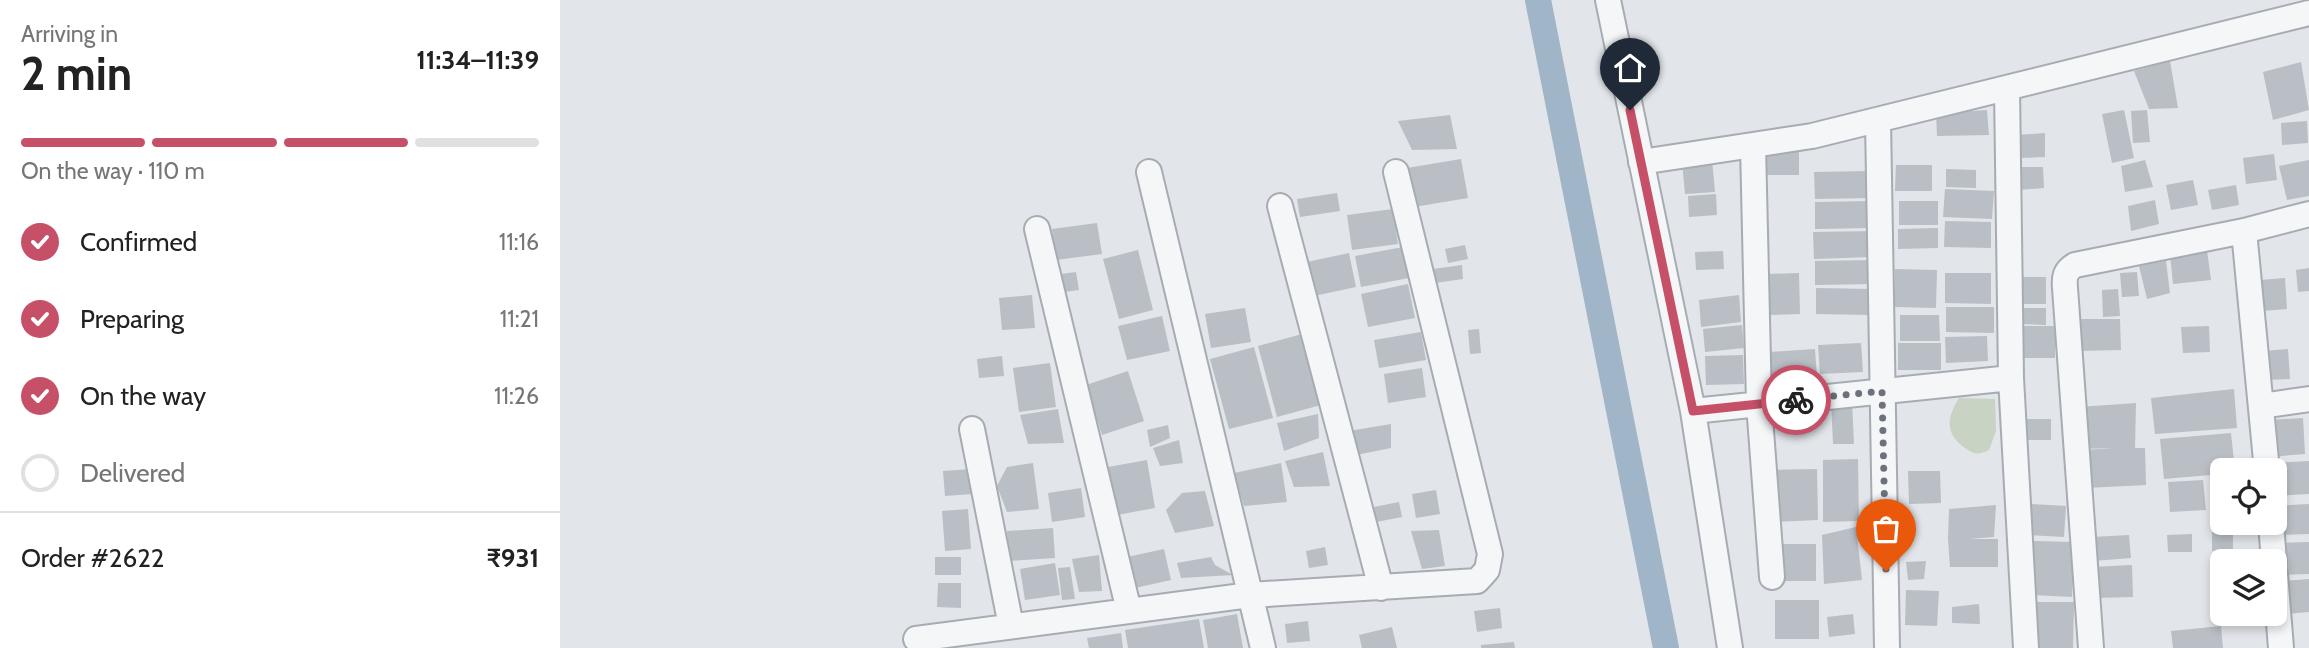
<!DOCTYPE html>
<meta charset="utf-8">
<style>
:root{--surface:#fff;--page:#f2f2f2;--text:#222;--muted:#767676;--line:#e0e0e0;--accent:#c55068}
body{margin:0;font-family:Cabin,sans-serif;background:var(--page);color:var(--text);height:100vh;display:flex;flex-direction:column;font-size:26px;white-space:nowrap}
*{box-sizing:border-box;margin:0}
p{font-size:23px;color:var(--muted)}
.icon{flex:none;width:38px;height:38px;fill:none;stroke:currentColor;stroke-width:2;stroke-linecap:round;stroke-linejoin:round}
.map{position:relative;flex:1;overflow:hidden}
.details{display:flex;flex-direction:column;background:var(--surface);width:560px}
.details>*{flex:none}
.tools{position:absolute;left:1650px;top:458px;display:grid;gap:14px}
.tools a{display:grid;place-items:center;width:77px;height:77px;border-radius:10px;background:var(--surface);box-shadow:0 4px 10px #0003;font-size:35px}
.pin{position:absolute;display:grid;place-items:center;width:60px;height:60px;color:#fff;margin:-72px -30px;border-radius:50% 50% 50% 0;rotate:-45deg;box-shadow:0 0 7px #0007}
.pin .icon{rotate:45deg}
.courier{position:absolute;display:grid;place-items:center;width:70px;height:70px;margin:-35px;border:5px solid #c55068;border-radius:50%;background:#fff;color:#222;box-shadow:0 2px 9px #0007}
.headline em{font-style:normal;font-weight:700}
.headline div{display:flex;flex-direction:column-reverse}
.headline{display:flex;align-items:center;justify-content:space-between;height:119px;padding:0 21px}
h1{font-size:46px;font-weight:700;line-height:52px}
.bar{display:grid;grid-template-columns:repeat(4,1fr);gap:10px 7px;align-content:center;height:84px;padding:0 21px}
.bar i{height:9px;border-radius:5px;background:var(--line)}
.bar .active{background:var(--accent)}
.bar p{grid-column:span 4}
.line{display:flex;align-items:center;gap:18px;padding:0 21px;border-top:2px solid var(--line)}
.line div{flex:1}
ol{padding:0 21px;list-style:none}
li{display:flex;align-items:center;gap:21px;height:77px}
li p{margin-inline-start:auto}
li .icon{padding:7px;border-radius:50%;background:var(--accent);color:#fff;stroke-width:4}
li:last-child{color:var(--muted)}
li i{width:38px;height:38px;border:4px solid var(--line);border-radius:50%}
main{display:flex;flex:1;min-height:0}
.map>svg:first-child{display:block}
</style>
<main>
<section class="details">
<div class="headline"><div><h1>2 min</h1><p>Arriving in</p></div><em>11:34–11:39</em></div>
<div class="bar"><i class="active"></i><i class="active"></i><i class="active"></i><i></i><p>On the way · 110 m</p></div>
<ol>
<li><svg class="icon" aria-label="check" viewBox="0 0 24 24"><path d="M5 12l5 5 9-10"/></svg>Confirmed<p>11:16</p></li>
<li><svg class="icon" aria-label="check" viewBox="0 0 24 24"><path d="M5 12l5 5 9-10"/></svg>Preparing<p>11:21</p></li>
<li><svg class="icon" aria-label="check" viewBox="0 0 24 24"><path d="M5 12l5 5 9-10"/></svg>On the way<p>11:26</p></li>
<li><i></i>Delivered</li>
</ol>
<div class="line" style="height:91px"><div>Order #2622</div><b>₹931</b></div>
</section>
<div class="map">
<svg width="1749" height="648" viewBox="0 0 1749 648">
<rect width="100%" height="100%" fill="#e2e5e9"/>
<path fill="#c8d3c4" d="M1399 398 1435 399 1436 431 1429 450C1420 454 1415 455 1408 450 1386 436 1385 420 1399 398Z"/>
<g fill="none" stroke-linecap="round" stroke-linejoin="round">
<path stroke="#a0b5c7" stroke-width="26" d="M978 0 1106 648"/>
</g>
<path fill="#babfc6" d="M1610 61 1618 108 1589 109 1574 71Z
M1741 62 1749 110 1713 120 1703 72Z
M1427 110 1429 135 1377 136 1376 113Z
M1564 110 1574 158 1552 163 1542 114Z
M1587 110 1590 142 1573 143 1571 111Z
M890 115 897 149 852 150 838 121Z
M1747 121 1748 143 1722 145 1721 123Z
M1485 133V157L1458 158 1457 135Z
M1206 150H1239V175H1206Z
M1714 154 1717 180 1686 184 1683 158Z
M901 159 908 198 854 207 847 168Z
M1152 159 1155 192 1125 194 1122 161Z
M1585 160 1593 187 1565 192 1561 166Z
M1749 160V196L1727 200 1719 166Z
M1336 165H1372V191H1335Z
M1458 167H1483L1484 188 1458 190Z
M1386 169 1416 170V188L1386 187Z
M1310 171 1311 198 1255 199 1254 172Z
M1633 180 1638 205 1611 210 1606 185Z
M1676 185 1679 205 1652 210 1648 190Z
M1385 189 1434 191 1432 219 1383 217Z
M777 193 780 211 740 217 737 199Z
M1156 194 1157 215 1129 217 1128 196Z
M1595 200 1599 224 1571 231 1568 206Z
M1311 201 1312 228 1255 229V202Z
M1339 201H1378V225H1339Z
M833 209 838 244 792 250 787 215Z
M1385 221 1431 222V248L1384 247Z
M537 223 542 254 496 260 492 229Z
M1378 228V248L1338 249V229Z
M1313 231V257L1254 259 1253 232Z
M905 245 908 259 888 263 885 249Z
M843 247 849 278 801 287 795 256Z
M578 250 593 310 559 319 543 259Z
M1647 250 1651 280 1613 284 1610 254Z
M1163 251 1164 269 1136 270 1135 252Z
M789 253 796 287 754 296 747 262Z
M1313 260V284L1255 285V261Z
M1606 261 1610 293 1587 299 1579 266Z
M902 265 903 279 875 283 873 269Z
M1749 268V291L1738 292 1736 270Z
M1335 269 1377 270 1376 308 1335 307Z
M516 272 519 290 504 292 501 274Z
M1577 272 1579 296 1562 297 1560 273Z
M1239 273 1240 314 1208 315 1206 274Z
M1385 273H1431V304L1385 303Z
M1463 277H1486V304H1463Z
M1725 278 1727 309 1702 311 1700 280Z
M848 284 855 318 808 327 801 294Z
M1256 288 1313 289V315L1256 314Z
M1558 289 1560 316 1543 317 1542 290Z
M472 295 475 328 442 330 439 298Z
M1179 295 1181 322 1141 327 1139 300Z
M1386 307H1434V333L1386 332Z
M685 308 691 342 651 348 645 314Z
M1461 308H1486V325L1461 324Z
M1340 315H1379L1380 341H1340Z
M602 316 610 351 567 360 558 326Z
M1517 319H1560L1561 350 1517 351Z
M1182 325 1184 348 1145 352 1143 329Z
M1460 326H1495V358H1460Z
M1649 326 1650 352 1623 353 1621 327Z
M919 329 921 353 910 354 908 330Z
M861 332 866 360 819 368 814 340Z
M742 334 761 405 717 417 698 346Z
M1427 336 1428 361 1386 363 1385 337Z
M1301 343 1303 372 1260 374 1258 345Z
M1338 343H1381V370H1338Z
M694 347 713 418 669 429 650 359Z
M1255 349 1257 378 1211 380 1209 352Z
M1728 349 1730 379 1706 380 1704 351Z
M1183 355 1184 384 1146 385 1145 356Z
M442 356 444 376 419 378 417 359Z
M490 363 496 407 459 412 453 368Z
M862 368 866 397 828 403 824 374Z
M568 371 584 421 542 435 526 385Z
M1674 389 1677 428 1595 434 1591 398Z
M1271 401 1292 402 1294 444H1273Z
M1576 403 1575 448H1585L1586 485 1526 488 1525 450 1552 448 1522 449 1518 407Z
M498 409 504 443 468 444 460 415Z
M758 414 759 438 724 451 717 423Z
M1743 418 1745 454 1709 457 1706 420Z
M1466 419H1491V440H1466Z
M831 424V448L791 456 789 431Z
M608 425 610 438 590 447 587 430Z
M1671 433 1675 471H1662V474L1604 479 1600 439Z
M619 440 623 463 600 466 593 448Z
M763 452 770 486 734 487 725 461Z
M1298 459 1299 521 1263 522V460Z
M587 460 595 508 557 515 548 467Z
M1749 461V494L1715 496V471L1710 463Z
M473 463 479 509 447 512 437 486 447 467Z
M721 463 727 502 684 506 674 473Z
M411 469 412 494 385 496 383 471Z
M1257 469 1258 520 1211 522 1210 470Z
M1348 471H1380L1381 503 1349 504Z
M1643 480 1646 510 1610 512 1608 482Z
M521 488 525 517 492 522 488 493Z
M876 490 880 514 856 518 852 494Z
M645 491 654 526 615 533 606 510 622 493Z
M839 502 842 517 816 522 814 507Z
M1471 504 1506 506 1504 537 1469 535Z
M1749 504V534L1716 535 1715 506Z
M1436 505 1434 537 1409 539H1438V567H1390L1388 539 1389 509Z
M408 509 411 549 385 551 382 511Z
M1296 527 1302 580 1264 584 1262 535Z
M493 528 495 558 449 561 447 531Z
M879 530 885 566 862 569 851 531Z
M1652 532H1673V551H1652Z
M1632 534V552H1608L1607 535Z
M1569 535 1571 558 1533 561 1532 537Z
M1474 541 1514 542 1512 597 1471 595Z
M1749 542V574L1719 575 1718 543Z
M1217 544H1256V581H1217Z
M765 547 768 565 749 568 746 551Z
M604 549 611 580 575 588 567 557Z
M539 555 542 591 519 592 512 559Z
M375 557H401V575H375Z
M651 557 655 565 673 575 621 578 617 563Z
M1366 561 1364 579 1348 580 1346 562Z
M495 563 500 595 465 600 460 569Z
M1572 565 1573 597 1534 598 1532 567Z
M510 567 515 599 502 600 498 568Z
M1749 579V612L1725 614 1722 581Z
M378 583H401V608L377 607Z
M1346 590 1379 591 1377 626 1345 625Z
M1215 600H1259V639H1215Z
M1473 602H1514L1513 648H1472Z
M1419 604 1420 624 1392 623V607Z
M940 608 942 628 917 632 914 611Z
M677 614 683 648H648L643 620Z
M1293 614 1295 634 1269 637 1267 617Z
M639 619 644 648H568L565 630Z
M748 621 750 641 727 643 725 624Z
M1661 626 1663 648H1613L1611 631Z
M832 627 837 648H802L799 635Z
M561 633 563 648H529L527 638Z
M954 642 955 648H921V645Z"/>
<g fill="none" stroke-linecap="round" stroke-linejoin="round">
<defs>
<path id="minor" d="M1048 0 1133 411 1170 648
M1447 88 1451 378 1466 648
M1318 120 1327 648
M1193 146 1199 404 1212 577
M1081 162 1252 136 1749 13
M589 172 703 648
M720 206 821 588
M477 229 569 611
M1684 231 1707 471
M1701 406 1749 399
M1133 411 1451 378
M412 429 451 626
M1711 523 1714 562
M1715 574 1721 648
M356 639 690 595 917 581 927 570 930 554 836 172
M1531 648 1505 288C1504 277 1505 271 1515 265L1684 231 1749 214"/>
</defs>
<use href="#minor" stroke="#a7acb3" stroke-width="28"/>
<use href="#minor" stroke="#f4f6f8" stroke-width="24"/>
</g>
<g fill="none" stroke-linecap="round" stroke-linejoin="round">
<path stroke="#6b727b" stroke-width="7" stroke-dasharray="0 12.6" d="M1236 400 1322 391 1326 571"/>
<path stroke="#c55068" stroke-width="9" d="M1070 110 1133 411 1236 400"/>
</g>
</svg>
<div class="tools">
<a><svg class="icon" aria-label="locate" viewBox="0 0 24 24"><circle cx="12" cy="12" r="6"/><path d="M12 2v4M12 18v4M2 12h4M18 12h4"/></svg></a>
<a><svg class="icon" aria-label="layers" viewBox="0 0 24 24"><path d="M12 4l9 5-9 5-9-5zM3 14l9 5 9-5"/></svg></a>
</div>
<div class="pin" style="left:1326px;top:571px;background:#ea580c"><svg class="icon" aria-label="bag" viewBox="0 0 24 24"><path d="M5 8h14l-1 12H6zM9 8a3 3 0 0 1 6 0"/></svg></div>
<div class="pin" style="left:1070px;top:110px;background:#1f2937"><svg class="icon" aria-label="home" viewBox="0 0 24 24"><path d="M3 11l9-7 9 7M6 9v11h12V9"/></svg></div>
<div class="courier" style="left:1236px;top:400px"><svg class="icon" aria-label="bike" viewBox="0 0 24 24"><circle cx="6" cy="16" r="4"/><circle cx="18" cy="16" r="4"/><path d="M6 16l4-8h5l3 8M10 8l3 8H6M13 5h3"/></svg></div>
</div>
</main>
